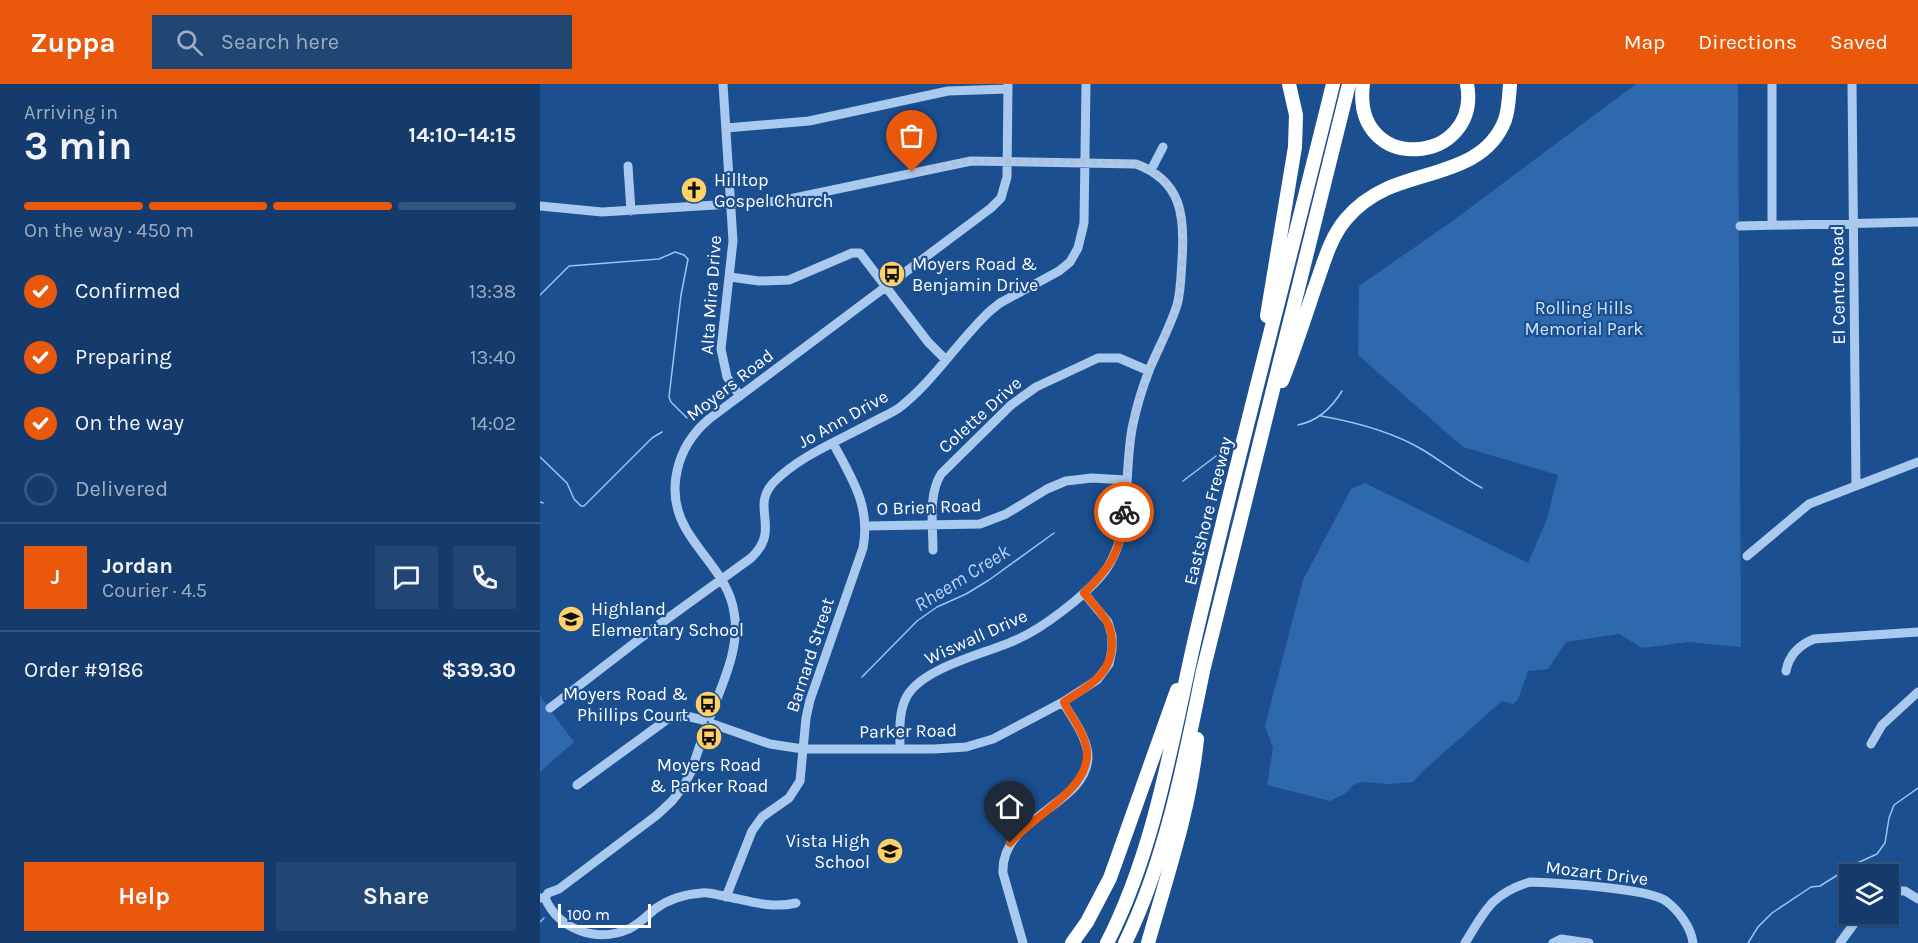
<!DOCTYPE html>
<meta charset="utf-8">
<style>
:root{--surface:#143b6b;--page:#214673;--text:#f1f3f6;--muted:#9dadc1;--line:#33557e;--accent:#ea580c}
body{margin:0;font-family:Karla,sans-serif;background:var(--page);color:var(--text);height:100vh;display:flex;flex-direction:column;font-size:22px;white-space:nowrap}
*{box-sizing:border-box;margin:0}
p{font-size:20px;color:var(--muted)}
.icon{flex:none;width:33px;height:33px;fill:none;stroke:currentColor;stroke-width:2;stroke-linecap:round;stroke-linejoin:round}
.map{position:relative;flex:1;overflow:hidden}
.sheet{display:flex;flex-direction:column;background:var(--surface);width:540px}
.sheet>*{flex:none}
.tools{position:absolute;left:1299px;top:780px;display:grid;gap:12px}
.tools a{display:grid;place-items:center;width:60px;height:60px;border-radius:0px;background:var(--surface);box-shadow:0 2px 4px #0004,0 0 0 2px var(--line);font-size:30px}
.scale{position:absolute;left:18px;bottom:15px;width:93px;box-sizing:border-box;padding-left:6px;border:3px solid #fff;border-top:0;font-size:16px;line-height:21px;white-space:nowrap;color:#fff;-webkit-text-stroke:4px #1b4f8f;paint-order:stroke}
.pin{position:absolute;display:grid;place-items:center;width:51px;height:51px;color:#fff;margin:-62px -26px;border-radius:50% 50% 50% 0;rotate:-45deg;box-shadow:0 0 6px #0007}
.pin .icon{rotate:45deg}
.courier{position:absolute;display:grid;place-items:center;width:60px;height:60px;margin:-30px;border:4px solid #ea580c;border-radius:50%;background:#fff;color:#222;box-shadow:0 2px 8px #0007}
.overview em{font-style:normal;font-weight:700}
.overview div{display:flex;flex-direction:column-reverse}
.overview{display:flex;align-items:center;justify-content:space-between;height:102px;padding:0 24px}
h1{font-size:39px;font-weight:700;line-height:45px}
.bar{display:grid;grid-template-columns:repeat(4,1fr);gap:9px 6px;align-content:center;height:72px;padding:0 24px}
.bar i{height:8px;border-radius:4px;background:var(--line)}
.bar .current{background:var(--accent)}
.bar p{grid-column:span 4}
.line{display:flex;align-items:center;gap:15px;padding:0 24px;border-top:2px solid var(--line)}
.line div{flex:1}
.round{display:grid;place-items:center;flex:none;width:63px;height:63px;border-radius:0px;background:var(--page)}
ol{padding:0 24px;list-style:none}
li{display:flex;align-items:center;gap:18px;height:66px}
li p{margin-inline-start:auto}
li .icon{padding:6px;border-radius:50%;background:var(--accent);color:#fff;stroke-width:4}
li:last-child{color:var(--muted)}
li i{width:33px;height:33px;border:3px solid var(--line);border-radius:50%}
.action{display:flex;gap:12px;margin-top:auto;padding:12px 24px}
.action a{flex:1;height:69px;border-radius:0px;background:var(--accent);color:#fff;font-size:24px;font-weight:700;line-height:69px;text-align:center}
.action a+a{background:var(--page);color:var(--text)}
header{display:flex;align-items:center;gap:36px;box-sizing:border-box;height:84px;padding:0 30px;background:var(--accent);color:#fff}
header strong{font-size:28px}
nav{display:flex;gap:33px;margin-inline-start:auto;font-size:21px}
.search{width:420px;height:54px;background:var(--page);display:flex;align-items:center;gap:15px;box-sizing:border-box;padding:0 21px;border-radius:0px;color:var(--muted);font-size:22px}
main{display:flex;flex:1;min-height:0}
.map>svg:first-child{display:block}
</style>
<header>
<strong>Zuppa</strong>
<div class="search"><svg class="icon" aria-label="search" viewBox="0 0 24 24"><circle cx="10" cy="10" r="6"/><path d="M15 15l6 6"/></svg>Search here</div>
<nav><a>Map</a><a>Directions</a><a>Saved</a></nav>
</header>
<main>
<section class="sheet">
<div class="overview"><div><h1>3 min</h1><p>Arriving in</p></div><em>14:10–14:15</em></div>
<div class="bar"><i class="current"></i><i class="current"></i><i class="current"></i><i></i><p>On the way · 450 m</p></div>
<ol>
<li><svg class="icon" aria-label="check" viewBox="0 0 24 24"><path d="M5 12l5 5 9-10"/></svg>Confirmed<p>13:38</p></li>
<li><svg class="icon" aria-label="check" viewBox="0 0 24 24"><path d="M5 12l5 5 9-10"/></svg>Preparing<p>13:40</p></li>
<li><svg class="icon" aria-label="check" viewBox="0 0 24 24"><path d="M5 12l5 5 9-10"/></svg>On the way<p>14:02</p></li>
<li><i></i>Delivered</li>
</ol>
<div class="line" style="height:108px"><b class="round" style="background:var(--accent);color:#fff">J</b><div><b>Jordan</b><p>Courier · 4.5</p></div><a class="round"><svg class="icon" aria-label="chat" viewBox="0 0 24 24"><path d="M4 5h16v11H9l-5 4z"/></svg></a><a class="round"><svg class="icon" aria-label="phone" viewBox="0 0 24 24"><path d="M5 4h4l2 5-3 2q2 4 5 5l2-3 5 2v4C11 20 4 13 5 4z"/></svg></a></div>
<div class="line" style="height:78px"><div>Order #9186</div><b>$39.30</b></div>
<div class="action"><a>Help</a><a>Share</a></div>
</section>
<div class="map">
<svg width="1378" height="859" viewBox="0 0 1378 859">
<rect width="100%" height="100%" fill="#1b4f8f"/>
<path fill="#2e69ad" d="M1096 0H1198L1201 563 1148 558 1102 564 1079 550 1026 558 1008 585 988 587 978 615 973 620 962 617 884 686 873 698 849 700 822 698 813 701 806 709 790 717 727 701 733 664 725 642 763 496 811 405 825 399 988 479 1007 435 1018 391 923 363 818 271 819 202 911 138Z
M0 612 34 658 0 688Z"/>
<g fill="none" stroke-linecap="round" stroke-linejoin="round">
<path stroke="#9cc4f0" stroke-width="1.5" d="M0 211 29 182 119 175 135 168 144 171 148 175 141 211 129 313 131 318 147 334
M781 332C815 338 853 348 883 366 903 378 921 393 942 404
M758 341C778 337 791 325 802 307
M0 373 27 399 34 415 41 422H44L112 354 122 348
M643 397 676 372
M0 418 3 419
M322 593 377 537 397 523 426 510 449 496 514 449
M0 838 4 834
M1208 859 1218 843 1232 829 1271 803 1280 802 1315 780 1337 770 1345 759 1349 734 1354 721 1378 704"/>
<path stroke="#a9c9ee" stroke-width="9" d="M183 0 193 157 181 265 187 293 200 312
M1232 0V141
M1312 0 1316 401
M186 44 269 37 408 7 468 5
M88 82 91 127
M611 86 623 63
M0 122 62 128 240 117 431 77 596 80C642 97 645 132 642 176 641 191 641 207 637 221 630 243 619 263 610 284 603 302 597 321 593 340 582 389 595 453 561 492 543 513 503 544 478 555 446 570 385 582 367 612 358 628 360 648 360 665
M1200 142 1378 138
M190 193 219 197 249 196 312 169H320L388 258 406 276
M326 442 440 440 466 430 507 405 526 397 552 394 586 396
M393 466C393 441 388 411 401 390L471 321 496 303 558 274H579L609 287
M1207 472 1269 420 1378 378
M1246 587C1249 571 1259 561 1274 555L1378 548
M10 624 102 553 211 474C242 445 210 424 233 399 259 372 298 357 331 339 340 334 350 330 359 324 394 297 418 257 450 227L460 219 519 187 530 178 538 164 544 139 546 0
M170 633C182 600 201 563 194 528 189 495 162 473 146 445 124 407 137 362 169 335L451 124 461 114 467 93 468 0
M173 640 230 660 263 665H394L426 663 453 655 523 618 557 596 569 580 572 566V552L568 538 544 509
M1331 660 1342 641 1378 608
M37 701 129 634 146 632 163 636
M1348 807H1365L1378 815
M186 813 212 747 222 733 249 714 260 697 266 634 270 616 323 464C331 422 312 395 293 359
M0 814H5L8 809 19 805 117 731 132 717 143 703 151 688 166 643
M5 814C19 846 57 859 89 845 99 840 107 832 115 825 129 815 145 810 162 809 169 808 177 811 184 812 209 817 231 825 256 819
M483 859 463 789C460 733 547 721 548 673 548 654 532 634 523 618
M925 859C945 827 951 810 990 798 1016 799 1108 804 1126 817 1139 827 1151 843 1153 859
M1013 859 1021 855 1049 859
M1300 859 1321 830"/>
<path stroke="#fff" stroke-width="14" d="M823 0C811 92 942 82 927 0
M727 232 755 63 756 31 749 0
M742 297C754 267 764 236 774 206 783 182 789 155 806 135 817 122 831 112 846 105 888 86 946 86 965 36 969 24 969 12 970 0
M532 859 547 838 570 794 637 606
M567 859C616 763 632 654 656 550 699 366 748 183 793 0
M585 859C625 778 645 676 663 587L809 0
M608 859C627 792 650 725 657 655"/>
</g>
<g fill="none" stroke-linecap="round" stroke-linejoin="round">
<path stroke="#afc1d8" stroke-width="6" stroke-dasharray="0 10.8" d="M372 88 431 77 580 78C638 84 646 124 642 175 641 190 641 206 637 221 628 253 609 282 599 315 589 351 586 390 584 428"/>
<path stroke="#ea580c" stroke-width="8" d="M470 759C493 731 560 701 545 658 541 644 530 631 524 618 547 603 572 591 572 560 572 553 571 545 567 538 561 527 551 518 544 509 571 483 582 466 584 428"/>
</g>
<defs>
<symbol id="church-disc" viewBox="-11 -11 22 22"><circle r="9.5" fill="#ffd166" stroke="#1b4f8f"/><path d="M-1.2-6h2.4v3.5h3.3v2.4h-3.3V6h-2.4V-.1h-3.3v-2.4h3.3Z" fill="#111"/></symbol>
<symbol id="bus-disc" viewBox="-11 -11 22 22"><circle r="9.5" fill="#ffd166" stroke="#1b4f8f"/><path d="M-5-6H5V4H4V6H2V4H-2V6H-4V4H-5ZM-3.5-4V0h7V-4ZM-3.5 1.2v1.5H-2V1.2ZM2 1.2v1.5H3.5V1.2Z" fill="#111"/></symbol>
<symbol id="school-disc" viewBox="-11 -11 22 22"><circle r="9.5" fill="#ffd166" stroke="#1b4f8f"/><path d="M0-5L7-2L0 1L-7-2ZM-4 1L0 2.5L4 1V4Q0 6-4 4Z" fill="#111"/></symbol>
</defs>
<g fill-rule="evenodd">
<use href="#church-disc" x="139" y="91" width="30" height="30"/>
<use href="#bus-disc" x="337" y="175" width="30" height="30"/>
<use href="#school-disc" x="16" y="520" width="30" height="30"/>
<use href="#bus-disc" x="153" y="605" width="30" height="30"/>
<use href="#bus-disc" x="154" y="638" width="30" height="30"/>
<use href="#school-disc" x="335" y="752" width="30" height="30"/>
</g>
<g text-anchor="middle" dominant-baseline="central" stroke-width="4.5" stroke-linejoin="round" paint-order="stroke">
<g font-size="18" fill="#fff" stroke="#1b4f8f" text-anchor="start">
<text x="174" y="96">Hilltop<tspan x="174" dy="21">Gospel Church</tspan></text>
<text x="372" y="180">Moyers Road &amp;<tspan x="372" dy="21">Benjamin Drive</tspan></text>
<text x="51" y="525">Highland<tspan x="51" dy="21">Elementary School</tspan></text>
<text x="148" y="610" text-anchor="end">Moyers Road &amp;<tspan x="148" dy="21">Phillips Court</tspan></text>
<text x="169" y="681" text-anchor="middle">Moyers Road<tspan x="169" dy="21">&amp; Parker Road</tspan></text>
<text x="330" y="757" text-anchor="end">Vista High<tspan x="330" dy="21">School</tspan></text>
</g>
<g font-size="18" fill="#fff" stroke="#1b4f8f">
<text transform="translate(1298 201) rotate(-91)">El Centro Road</text>
<text transform="translate(171 211) rotate(-86)">Alta Mira Drive</text>
<text transform="translate(190 301) rotate(-38)">Moyers Road</text>
<text transform="translate(440 331) rotate(-42)">Colette Drive</text>
<text transform="translate(303 335) rotate(-29)">Jo Ann Drive</text>
<text transform="translate(389 423) rotate(-2)">O Brien Road</text>
<text transform="translate(668 427) rotate(-76)">Eastshore Freeway</text>
<text transform="translate(436 553) rotate(-24)">Wiswall Drive</text>
<text transform="translate(270 571) rotate(-72)">Barnard Street</text>
<text transform="translate(368 647) rotate(-1)">Parker Road</text>
<text transform="translate(1057 789) rotate(7)">Mozart Drive</text>
</g>
<g font-size="18" fill="#cfe3fa" stroke="#1b4f8f">
<text x="1044" y="224">Rolling Hills<tspan x="1044" dy="21">Memorial Park</tspan></text>
</g>
<g font-size="20" font-style="italic" fill="#b5d3f5" stroke="#1b4f8f">
<text transform="translate(422 494) rotate(-32)">Rheem Creek</text>
</g>
</g>
</svg>
<div class="tools">
<a><svg class="icon" aria-label="layers" viewBox="0 0 24 24"><path d="M12 4l9 5-9 5-9-5zM3 14l9 5 9-5"/></svg></a>
</div>
<div class="scale">100 m</div>
<div class="pin" style="left:372px;top:88px;background:#ea580c"><svg class="icon" aria-label="bag" viewBox="0 0 24 24"><path d="M5 8h14l-1 12H6zM9 8a3 3 0 0 1 6 0"/></svg></div>
<div class="pin" style="left:470px;top:759px;background:#1f2937"><svg class="icon" aria-label="home" viewBox="0 0 24 24"><path d="M3 11l9-7 9 7M6 9v11h12V9"/></svg></div>
<div class="courier" style="left:584px;top:428px"><svg class="icon" aria-label="bike" viewBox="0 0 24 24"><circle cx="6" cy="16" r="4"/><circle cx="18" cy="16" r="4"/><path d="M6 16l4-8h5l3 8M10 8l3 8H6M13 5h3"/></svg></div>
</div>
</main>
